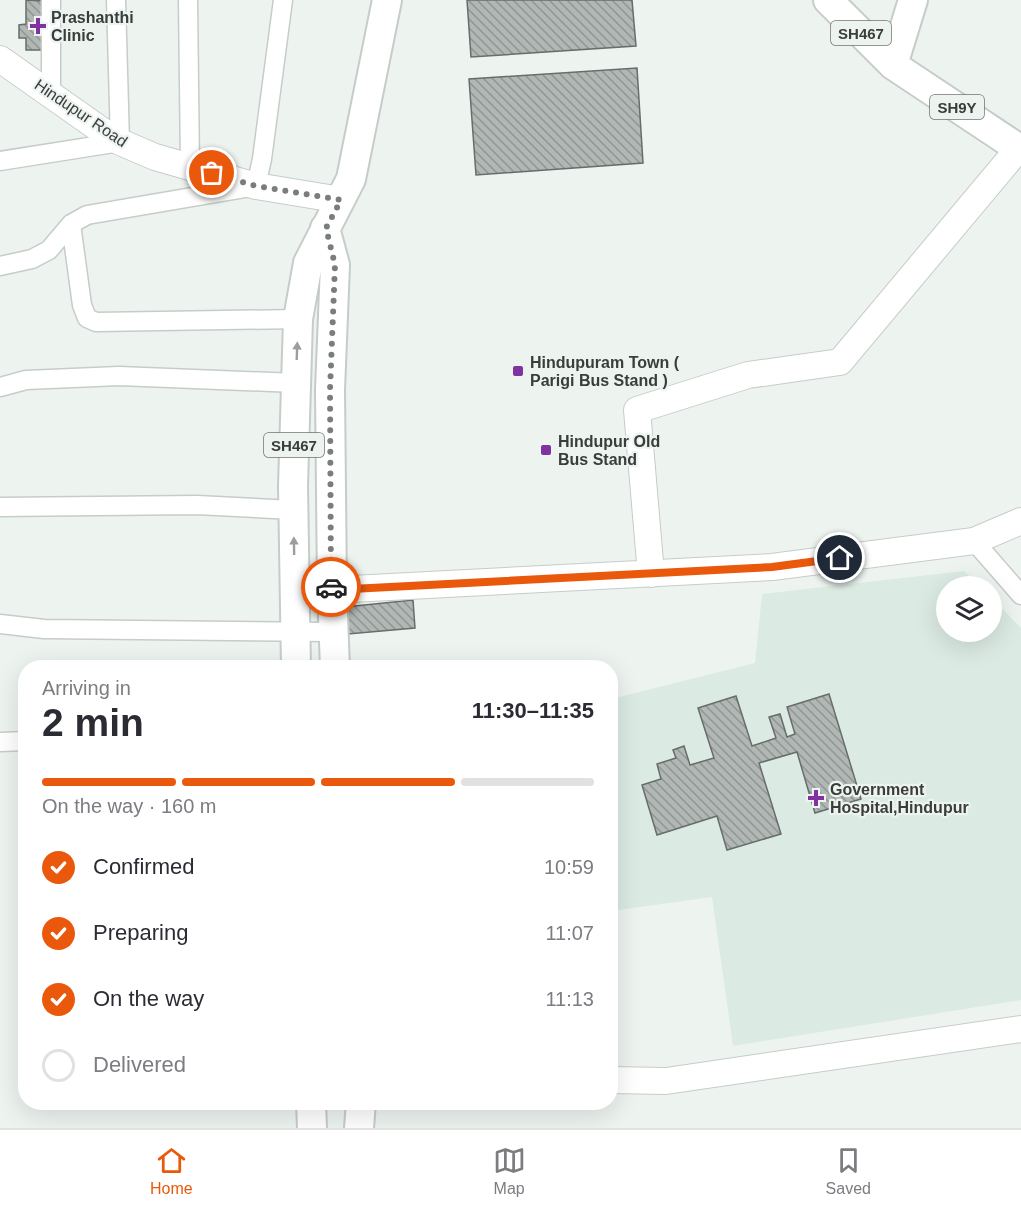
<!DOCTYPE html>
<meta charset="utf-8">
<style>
:root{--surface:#fff;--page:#f2f2f3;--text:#2b2b33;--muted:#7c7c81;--line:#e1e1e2;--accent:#ea580c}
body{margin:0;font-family:Helvetica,sans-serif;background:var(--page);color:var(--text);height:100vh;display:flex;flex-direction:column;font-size:22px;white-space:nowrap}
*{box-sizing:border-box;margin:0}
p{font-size:20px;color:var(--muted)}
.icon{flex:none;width:33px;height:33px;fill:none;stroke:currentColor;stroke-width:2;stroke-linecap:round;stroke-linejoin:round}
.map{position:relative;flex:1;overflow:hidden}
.panel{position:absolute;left:18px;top:660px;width:600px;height:450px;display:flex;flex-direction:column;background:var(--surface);border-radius:24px;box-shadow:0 6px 24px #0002}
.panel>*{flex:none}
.tools{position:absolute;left:936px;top:576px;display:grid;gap:12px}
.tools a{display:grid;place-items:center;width:66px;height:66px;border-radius:50%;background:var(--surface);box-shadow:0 6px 24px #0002;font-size:30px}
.pin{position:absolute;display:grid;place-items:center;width:51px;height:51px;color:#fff;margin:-26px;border:3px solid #fff;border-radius:50%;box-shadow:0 2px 6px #0007}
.courier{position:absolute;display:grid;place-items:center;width:60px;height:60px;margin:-30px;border:4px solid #ea580c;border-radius:50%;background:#fff;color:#222;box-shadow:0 2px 8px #0007}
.head em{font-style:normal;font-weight:700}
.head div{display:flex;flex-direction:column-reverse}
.head{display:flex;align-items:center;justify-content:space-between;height:102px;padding:0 24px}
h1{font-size:39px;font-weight:700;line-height:45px}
.bar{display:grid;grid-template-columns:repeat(4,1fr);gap:9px 6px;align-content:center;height:72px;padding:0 24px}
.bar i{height:8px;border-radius:4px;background:var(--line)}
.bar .current{background:var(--accent)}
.bar p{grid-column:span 4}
ol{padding:0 24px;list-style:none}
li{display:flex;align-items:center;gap:18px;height:66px}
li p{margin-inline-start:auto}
li .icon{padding:6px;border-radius:50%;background:var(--accent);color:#fff;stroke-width:4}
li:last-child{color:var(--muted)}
li i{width:33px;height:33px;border:3px solid var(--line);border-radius:50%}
.dock{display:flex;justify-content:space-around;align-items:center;height:84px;border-top:2px solid var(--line);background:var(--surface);font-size:16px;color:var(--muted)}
.dock a{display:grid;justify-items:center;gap:3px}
.dock .current{color:var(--accent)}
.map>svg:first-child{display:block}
</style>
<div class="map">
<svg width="1021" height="1128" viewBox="0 0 1021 1128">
<defs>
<pattern id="building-back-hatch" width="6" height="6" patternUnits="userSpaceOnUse" patternTransform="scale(1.5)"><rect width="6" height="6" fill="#b1b7b4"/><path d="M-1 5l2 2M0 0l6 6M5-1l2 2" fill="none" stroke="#919694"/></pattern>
</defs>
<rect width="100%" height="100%" fill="#edf4f0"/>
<path fill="#dbeae3" d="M964 571 980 586H946V632H992V598L1021 628V1000L733 1046 712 897 611 911V699L755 663 762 594Z"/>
<path fill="url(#building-back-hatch)" stroke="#676d6a" stroke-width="1.5" d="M26 0 44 1V50H26V38H19V25L26 24Z
M467 0H632L636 46 471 57Z
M637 68 643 163 476 175 469 79Z
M413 600 415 628 348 634 345 607Z
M829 694 861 799 815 813 797 752 759 763 781 834 727 850 717 816 657 835 642 785 661 779 657 764 676 758 673 750 684 746 690 765 714 758 698 708 736 696 752 746 776 738 769 717 780 714 787 737 795 734 787 707Z"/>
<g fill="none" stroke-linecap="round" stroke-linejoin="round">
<defs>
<path id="street" d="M51 0V95
M188 0 190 167
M0 161 120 142 116 0
M71 224 82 305 87 318 96 322 298 319
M0 266 32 259 49 250 71 224 87 215 256 186 262 159 283 0
M0 387 26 380 119 376 296 383
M0 507 197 505 293 510
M974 541 1021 595
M0 624 44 629 333 632
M0 742 26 741"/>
<path id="secondary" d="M0 59 98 128 120 142 155 157 256 186 341 200
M651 574 637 410 748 375 840 362 1019 148
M332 590 772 567 974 541 1021 521
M610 1080 666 1081 1021 1029"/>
<path id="primary" d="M828 0 893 65 1021 150
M893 65 913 0
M325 228 335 265 330 390 332 590 335 668
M296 668 293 486 298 319 308 263 351 179 387 0
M311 1102 312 1128
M359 1128 361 1102"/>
</defs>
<use href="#street" stroke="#c6ccc9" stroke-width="21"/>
<use href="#secondary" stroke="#c6ccc9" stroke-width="28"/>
<use href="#primary" stroke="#c6ccc9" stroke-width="32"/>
<use href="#street" stroke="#fff" stroke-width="18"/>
<use href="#secondary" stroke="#fff" stroke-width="26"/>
<use href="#primary" stroke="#fff" stroke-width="28"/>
</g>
<defs><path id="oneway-solid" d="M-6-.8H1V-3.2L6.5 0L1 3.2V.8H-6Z" transform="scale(1.5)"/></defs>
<g fill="#9c9e9e">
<use href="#oneway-solid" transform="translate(297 351) rotate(-88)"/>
<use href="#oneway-solid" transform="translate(294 546) rotate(-91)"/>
</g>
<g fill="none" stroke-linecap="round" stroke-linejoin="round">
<path stroke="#797d7b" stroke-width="6" stroke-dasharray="0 10.8" d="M212 173 256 186 341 200 326 228 335 265 330 390 331 587"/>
<path stroke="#ea580c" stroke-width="8" d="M331 587 332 590 772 567 840 558"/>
</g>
<g fill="#8132a2" stroke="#edf4f0" stroke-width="2">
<path d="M35 17h6v6h6v6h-6v6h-6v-6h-6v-6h6z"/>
<rect x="512" y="365" width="12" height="12" rx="3"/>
<rect x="540" y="444" width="12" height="12" rx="3"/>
<path d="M813 789h6v6h6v6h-6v6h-6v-6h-6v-6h6z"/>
</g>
<g text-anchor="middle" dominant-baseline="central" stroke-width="4.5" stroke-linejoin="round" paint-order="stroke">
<g fill="#edf4f0" stroke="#707472" stroke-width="1.5">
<rect x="831" y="21" width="60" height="24" rx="4.5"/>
<rect x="930" y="95" width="54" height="24" rx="4.5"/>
<rect x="264" y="433" width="60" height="24" rx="4.5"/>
</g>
<g font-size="15" font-weight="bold" fill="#3a3d3c">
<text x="861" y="33">SH467</text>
<text x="957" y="107">SH9Y</text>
<text x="294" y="445">SH467</text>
</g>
<g font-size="16" font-weight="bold" fill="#3a3d3c" stroke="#edf4f0" text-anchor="start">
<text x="51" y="17">Prashanthi<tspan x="51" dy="18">Clinic</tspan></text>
<text x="530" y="362">Hindupuram Town (<tspan x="530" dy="18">Parigi Bus Stand )</tspan></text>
<text x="558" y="441">Hindupur Old<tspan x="558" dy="18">Bus Stand</tspan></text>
<text x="830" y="789">Government<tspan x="830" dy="18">Hospital,Hindupur</tspan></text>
</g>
<g font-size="16" fill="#3a3d3c" stroke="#edf4f0">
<text transform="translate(81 113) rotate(34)">Hindupur Road</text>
</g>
</g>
</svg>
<div class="tools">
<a><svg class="icon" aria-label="layers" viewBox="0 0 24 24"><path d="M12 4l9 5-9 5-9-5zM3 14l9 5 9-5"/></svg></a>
</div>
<div class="pin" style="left:212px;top:173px;background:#ea580c"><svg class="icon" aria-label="bag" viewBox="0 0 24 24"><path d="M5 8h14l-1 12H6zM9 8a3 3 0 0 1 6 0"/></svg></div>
<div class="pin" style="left:840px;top:558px;background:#1f2937"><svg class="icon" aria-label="home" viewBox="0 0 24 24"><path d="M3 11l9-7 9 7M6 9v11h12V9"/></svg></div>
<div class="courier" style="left:331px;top:587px"><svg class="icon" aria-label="car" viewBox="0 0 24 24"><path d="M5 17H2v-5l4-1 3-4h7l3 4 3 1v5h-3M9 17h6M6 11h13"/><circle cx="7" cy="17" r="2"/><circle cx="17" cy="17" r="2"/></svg></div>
<section class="panel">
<div class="head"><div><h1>2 min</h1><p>Arriving in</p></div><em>11:30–11:35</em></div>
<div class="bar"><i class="current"></i><i class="current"></i><i class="current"></i><i></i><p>On the way · 160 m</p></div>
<ol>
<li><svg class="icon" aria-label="check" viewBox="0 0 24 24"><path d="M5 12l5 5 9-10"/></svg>Confirmed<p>10:59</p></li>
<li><svg class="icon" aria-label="check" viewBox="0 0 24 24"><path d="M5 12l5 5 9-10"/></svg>Preparing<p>11:07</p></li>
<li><svg class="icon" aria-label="check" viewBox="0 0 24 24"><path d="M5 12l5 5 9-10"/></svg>On the way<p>11:13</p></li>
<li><i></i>Delivered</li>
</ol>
</section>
</div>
<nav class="dock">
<a class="current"><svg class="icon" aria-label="home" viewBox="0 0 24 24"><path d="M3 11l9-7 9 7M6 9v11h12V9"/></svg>Home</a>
<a><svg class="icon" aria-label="map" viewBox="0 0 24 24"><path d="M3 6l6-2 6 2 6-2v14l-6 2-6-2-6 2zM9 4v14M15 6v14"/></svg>Map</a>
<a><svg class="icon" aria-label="saved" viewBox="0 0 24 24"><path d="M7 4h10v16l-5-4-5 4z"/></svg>Saved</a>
</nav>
